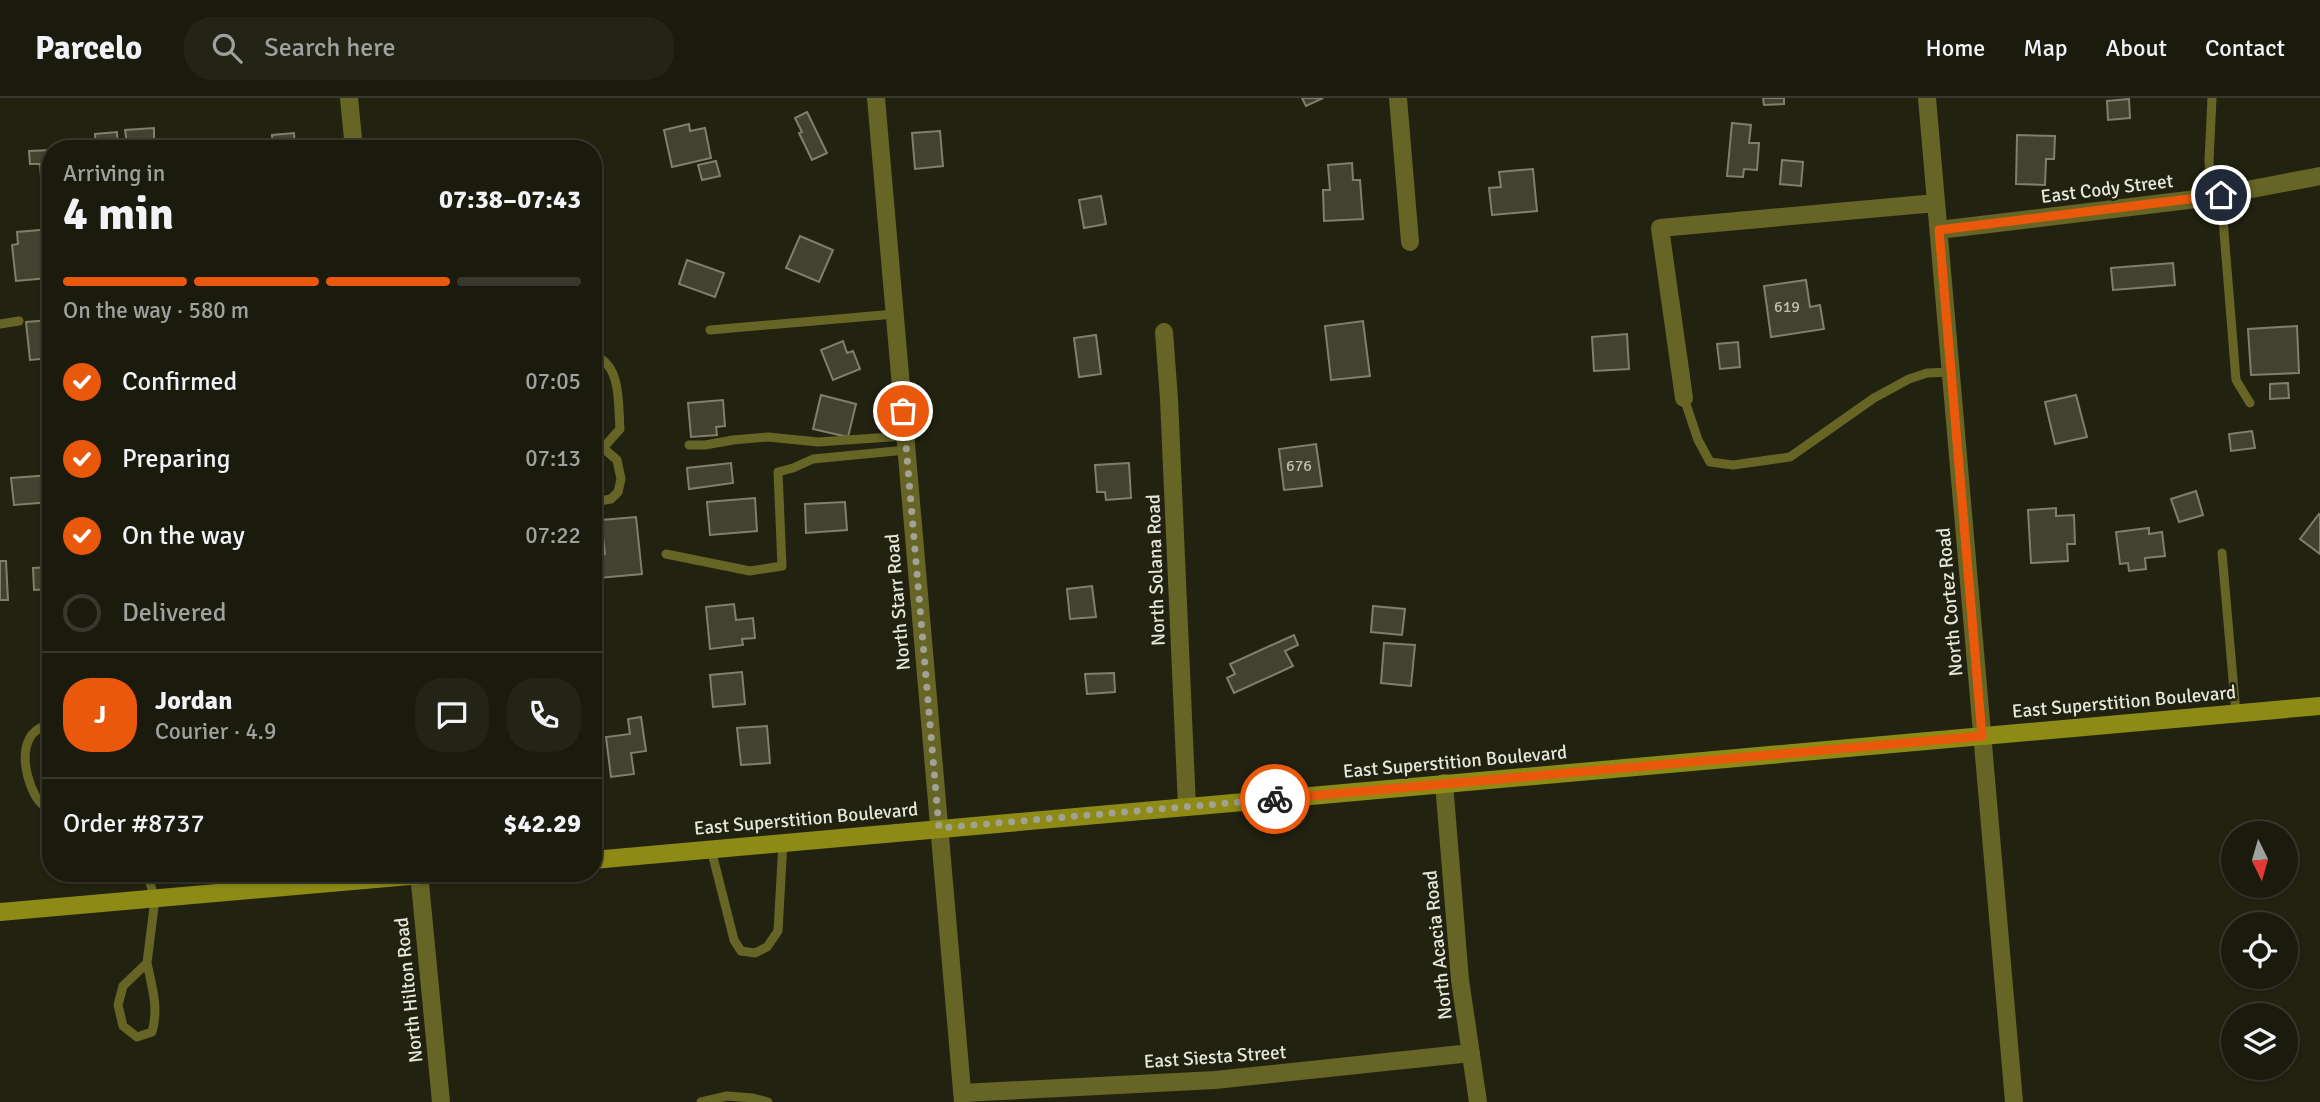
<!DOCTYPE html>
<meta charset="utf-8">
<style>
:root{--surface:#1a1a0d;--page:#232316;--text:#f1f3f6;--muted:#9fa19d;--line:#38382e;--accent:#ea580c}
body{margin:0;font-family:Signika,sans-serif;background:var(--page);color:var(--text);height:100vh;display:flex;flex-direction:column;font-size:26px;white-space:nowrap}
*{box-sizing:border-box;margin:0}
p{font-size:23px;color:var(--muted)}
.icon{flex:none;width:38px;height:38px;fill:none;stroke:currentColor;stroke-width:2;stroke-linecap:round;stroke-linejoin:round}
.map{position:relative;flex:1;overflow:hidden}
.details{position:absolute;left:42px;top:42px;width:560px;height:742px;display:flex;flex-direction:column;background:var(--surface);border-radius:28px;box-shadow:0 2px 5px #0004,0 0 0 2px var(--line)}
.details>*{flex:none}
.needle{width:46px;rotate:175deg}
.buttons{position:absolute;left:2221px;top:723px;display:grid;gap:14px}
.buttons a{display:grid;place-items:center;width:77px;height:77px;border-radius:50%;background:var(--surface);box-shadow:0 2px 5px #0004,0 0 0 2px var(--line);font-size:35px}
.pin{position:absolute;display:grid;place-items:center;width:60px;height:60px;color:#fff;margin:-30px;border:4px solid #fff;border-radius:50%;box-shadow:0 2px 7px #0007}
.courier{position:absolute;display:grid;place-items:center;width:70px;height:70px;margin:-35px;border:5px solid #ea580c;border-radius:50%;background:#fff;color:#222;box-shadow:0 2px 9px #0007}
.summary em{font-style:normal;font-weight:700}
.summary div{display:flex;flex-direction:column-reverse}
.summary{display:flex;align-items:center;justify-content:space-between;height:119px;padding:0 21px}
h1{font-size:46px;font-weight:700;line-height:52px}
.bar{display:grid;grid-template-columns:repeat(4,1fr);gap:10px 7px;align-content:center;height:84px;padding:0 21px}
.bar i{height:9px;border-radius:5px;background:var(--line)}
.bar .on{background:var(--accent)}
.bar p{grid-column:span 4}
.line{display:flex;align-items:center;gap:18px;padding:0 21px;border-top:2px solid var(--line)}
.line div{flex:1}
.round{display:grid;place-items:center;flex:none;width:74px;height:74px;border-radius:28px;background:var(--page)}
ol{padding:0 21px;list-style:none}
li{display:flex;align-items:center;gap:21px;height:77px}
li p{margin-inline-start:auto}
li .icon{padding:7px;border-radius:50%;background:var(--accent);color:#fff;stroke-width:4}
li:last-child{color:var(--muted)}
li i{width:38px;height:38px;border:4px solid var(--line);border-radius:50%}
header{display:flex;align-items:center;gap:42px;box-sizing:border-box;height:98px;padding:0 35px;background:var(--surface);border-bottom:2px solid var(--line)}
header strong{font-size:33px}
nav{display:flex;gap:38px;margin-inline-start:auto;font-size:24px}
.search{width:490px;height:63px;background:var(--page);display:flex;align-items:center;gap:18px;box-sizing:border-box;padding:0 24px;border-radius:28px;color:var(--muted);font-size:26px}
.map>svg:first-child{display:block}
</style>
<header>
<strong>Parcelo</strong>
<div class="search"><svg class="icon" aria-label="search" viewBox="0 0 24 24"><circle cx="10" cy="10" r="6"/><path d="M15 15l6 6"/></svg>Search here</div>
<nav><a>Home</a><a>Map</a><a>About</a><a>Contact</a></nav>
</header>
<div class="map">
<svg width="2320" height="1004" viewBox="0 0 2320 1004">
<rect width="100%" height="100%" fill="#221"/>
<path fill="#424230" stroke="#7f7f6b" stroke-width="2" d="M1302 0H1323L1306 8Z
M1763 0H1784V6L1764 7Z
M2129 1 2130 20 2108 22 2107 3Z
M807 14 827 55 812 62 799 35 802 34 795 20Z
M1732 25 1751 27 1749 45H1759L1757 72 1744 71 1743 79 1727 78Z
M689 26 690 33 705 30 711 60 672 69 664 32Z
M154 30V44L127 46 125 32Z
M940 33 943 68 915 71 912 35Z
M117 34 118 51H96L95 36Z
M294 35 295 51H273L272 37Z
M2017 37 2055 38 2054 61H2046L2045 87 2016 86Z
M166 45V51H152L151 46Z
M51 52V90L42 91 40 66H30L29 53Z
M1782 62 1803 64 1801 88 1780 86Z
M716 63 720 78 702 82 698 67Z
M1352 65 1353 82H1360L1363 121 1324 123 1323 92H1330L1328 67Z
M1533 71 1537 113 1492 117 1489 90 1501 89 1499 74Z
M1101 98 1106 126 1084 130 1079 102Z
M51 131V163H46L48 180 16 183 12 147 18 146 17 134Z
M800 138 833 152 819 184 786 170Z
M687 162 724 175 715 199 679 186Z
M2173 165 2175 187 2113 192 2111 170Z
M1806 182 1810 209 1820 207 1824 231 1771 239 1764 188Z
M51 222V260L30 262 26 224Z
M1363 223 1370 278 1331 282 1325 228Z
M2297 228 2299 275 2251 277 2248 231Z
M1627 236 1629 271 1594 273 1592 239Z
M1096 237 1101 276 1079 279 1074 240Z
M843 243 847 255 853 253 860 271 833 282 821 252Z
M1738 244 1740 269 1720 271 1717 246Z
M2288 285 2289 300 2270 301V286Z
M821 297 856 306 848 339 813 331Z
M2076 297 2087 339 2055 346 2045 304Z
M723 302 725 328 716 329 717 337 691 339 688 305Z
M2252 333 2255 350 2231 353 2229 336Z
M1316 346 1322 388 1284 392 1279 351Z
M731 365 733 385 689 391 687 370Z
M1129 365 1131 400 1106 402 1105 394H1097L1095 367Z
M51 377V404L14 407 11 380Z
M2196 393 2203 417 2179 424 2171 401Z
M755 400 757 433 710 437 707 404Z
M845 404 847 432 806 435 805 406Z
M2056 410V418L2074 417 2075 446H2067L2068 463 2031 465 2028 412Z
M2319 416 2320 417V456L2300 441Z
M636 419 642 476 599 480 596 457 605 456 601 422Z
M2149 430V436L2162 434 2165 458 2145 460 2146 471 2129 473 2128 465 2120 466 2116 434Z
M0 463H6L8 502H0Z
M51 469V491L34 492 33 470Z
M1092 488 1096 519 1070 521 1067 491Z
M734 506 736 522 753 520 755 540 742 541 743 547 710 551 706 509Z
M1373 508 1405 511 1402 537 1371 534Z
M1294 537 1298 547 1285 553 1293 568 1234 595 1227 580 1235 576 1230 566Z
M1384 545 1415 547 1411 588 1381 585Z
M742 574 745 606 713 609 710 577Z
M1114 575 1115 594 1087 596 1085 576Z
M641 619 646 653 631 655 634 676 611 679 606 639 630 636 628 621Z
M767 628 770 665 741 667 737 630Z"/>
<g fill="none" stroke-linecap="round" stroke-linejoin="round">
<path stroke="#666526" stroke-width="9" d="M2212 0 2209 63 2212 99
M2221 97 2236 282 2250 305
M0 226 19 223
M710 232 895 216
M593 257C622 266 618 306 620 331L603 350 593 351
M1684 300 1698 342 1710 364 1733 367 1790 359 1874 300 1909 281 1927 275 1951 274
M689 347H705L733 342 768 339 818 344 905 338
M593 404 611 401 618 394 621 381 617 362 603 350
M2222 455 2236 616
M666 456 750 473 782 468 778 374 793 370 813 361 906 352
M51 627C16 631 23 675 35 697 38 704 45 709 51 713
M711 751 734 842 741 853 755 855 767 849 778 833 783 744
M147 775 155 801 147 865 123 888 118 907 123 928 137 939 152 934C159 910 152 889 147 865
M701 1004 727 998 753 1000 768 1004"/>
<path stroke="#666526" stroke-width="18" d="M349 0 354 51
M876 0 963 1004
M1398 0 1410 144
M1927 0 2014 1004
M1939 132 2205 100 2320 78
M1164 234 1169 301 1187 709
M1684 300 1660 130 1936 105
M1444 685 1460 882 1478 1004
M419 775 441 1004
M962 995 1215 982 1471 955"/>
<path stroke="#8d8a15" stroke-width="18" d="M593 762 2320 608
M0 814 444 775"/>
</g>
<g fill="none" stroke-linecap="round" stroke-linejoin="round">
<path stroke="#a1a295" stroke-width="7" stroke-dasharray="0 12.6" d="M903 313 939 730 1275 701"/>
<path stroke="#ea580c" stroke-width="9" d="M1275 701 1982 638 1939 132 2221 97"/>
</g>
<g text-anchor="middle" dominant-baseline="central" stroke-width="5" stroke-linejoin="round" paint-order="stroke">
<g font-size="16" fill="#bdbeb1">
<text x="1787" y="209">619</text>
<text x="1299" y="368">676</text>
</g>
<g font-size="19" fill="#e6e7dc" stroke="#221">
<text transform="translate(2107 91) rotate(-7)">East Cody Street</text>
<text transform="translate(1156 472) rotate(-92)">North Solana Road</text>
<text transform="translate(898 504) rotate(-95)">North Starr Road</text>
<text transform="translate(1950 504) rotate(-95)">North Cortez Road</text>
<text transform="translate(2124 604) rotate(-5)">East Superstition Boulevard</text>
<text transform="translate(1455 664) rotate(-5)">East Superstition Boulevard</text>
<text transform="translate(806 721) rotate(-5)">East Superstition Boulevard</text>
<text transform="translate(1438 847) rotate(-96)">North Acacia Road</text>
<text transform="translate(409 892) rotate(-96)">North Hilton Road</text>
<text transform="translate(1215 959) rotate(-4)">East Siesta Street</text>
</g>
</g>
</svg>
<div class="buttons">
<a><svg class="needle" viewBox="-14 -14 28 28"><path d="M0-13l5 13h-10z" fill="#e53935"/><path d="M0 13l5-13h-10z" fill="#9fa19d"/></svg></a>
<a><svg class="icon" aria-label="locate" viewBox="0 0 24 24"><circle cx="12" cy="12" r="6"/><path d="M12 2v4M12 18v4M2 12h4M18 12h4"/></svg></a>
<a><svg class="icon" aria-label="layers" viewBox="0 0 24 24"><path d="M12 4l9 5-9 5-9-5zM3 14l9 5 9-5"/></svg></a>
</div>
<div class="pin" style="left:903px;top:313px;background:#ea580c"><svg class="icon" aria-label="bag" viewBox="0 0 24 24"><path d="M5 8h14l-1 12H6zM9 8a3 3 0 0 1 6 0"/></svg></div>
<div class="pin" style="left:2221px;top:97px;background:#1f2937"><svg class="icon" aria-label="home" viewBox="0 0 24 24"><path d="M3 11l9-7 9 7M6 9v11h12V9"/></svg></div>
<div class="courier" style="left:1275px;top:701px"><svg class="icon" aria-label="bike" viewBox="0 0 24 24"><circle cx="6" cy="16" r="4"/><circle cx="18" cy="16" r="4"/><path d="M6 16l4-8h5l3 8M10 8l3 8H6M13 5h3"/></svg></div>
<section class="details">
<div class="summary"><div><h1>4 min</h1><p>Arriving in</p></div><em>07:38–07:43</em></div>
<div class="bar"><i class="on"></i><i class="on"></i><i class="on"></i><i></i><p>On the way · 580 m</p></div>
<ol>
<li><svg class="icon" aria-label="check" viewBox="0 0 24 24"><path d="M5 12l5 5 9-10"/></svg>Confirmed<p>07:05</p></li>
<li><svg class="icon" aria-label="check" viewBox="0 0 24 24"><path d="M5 12l5 5 9-10"/></svg>Preparing<p>07:13</p></li>
<li><svg class="icon" aria-label="check" viewBox="0 0 24 24"><path d="M5 12l5 5 9-10"/></svg>On the way<p>07:22</p></li>
<li><i></i>Delivered</li>
</ol>
<div class="line" style="height:126px"><b class="round" style="background:var(--accent);color:#fff">J</b><div><b>Jordan</b><p>Courier · 4.9</p></div><a class="round"><svg class="icon" aria-label="chat" viewBox="0 0 24 24"><path d="M4 5h16v11H9l-5 4z"/></svg></a><a class="round"><svg class="icon" aria-label="phone" viewBox="0 0 24 24"><path d="M5 4h4l2 5-3 2q2 4 5 5l2-3 5 2v4C11 20 4 13 5 4z"/></svg></a></div>
<div class="line" style="height:91px"><div>Order #8737</div><b>$42.29</b></div>
</section>
</div>
